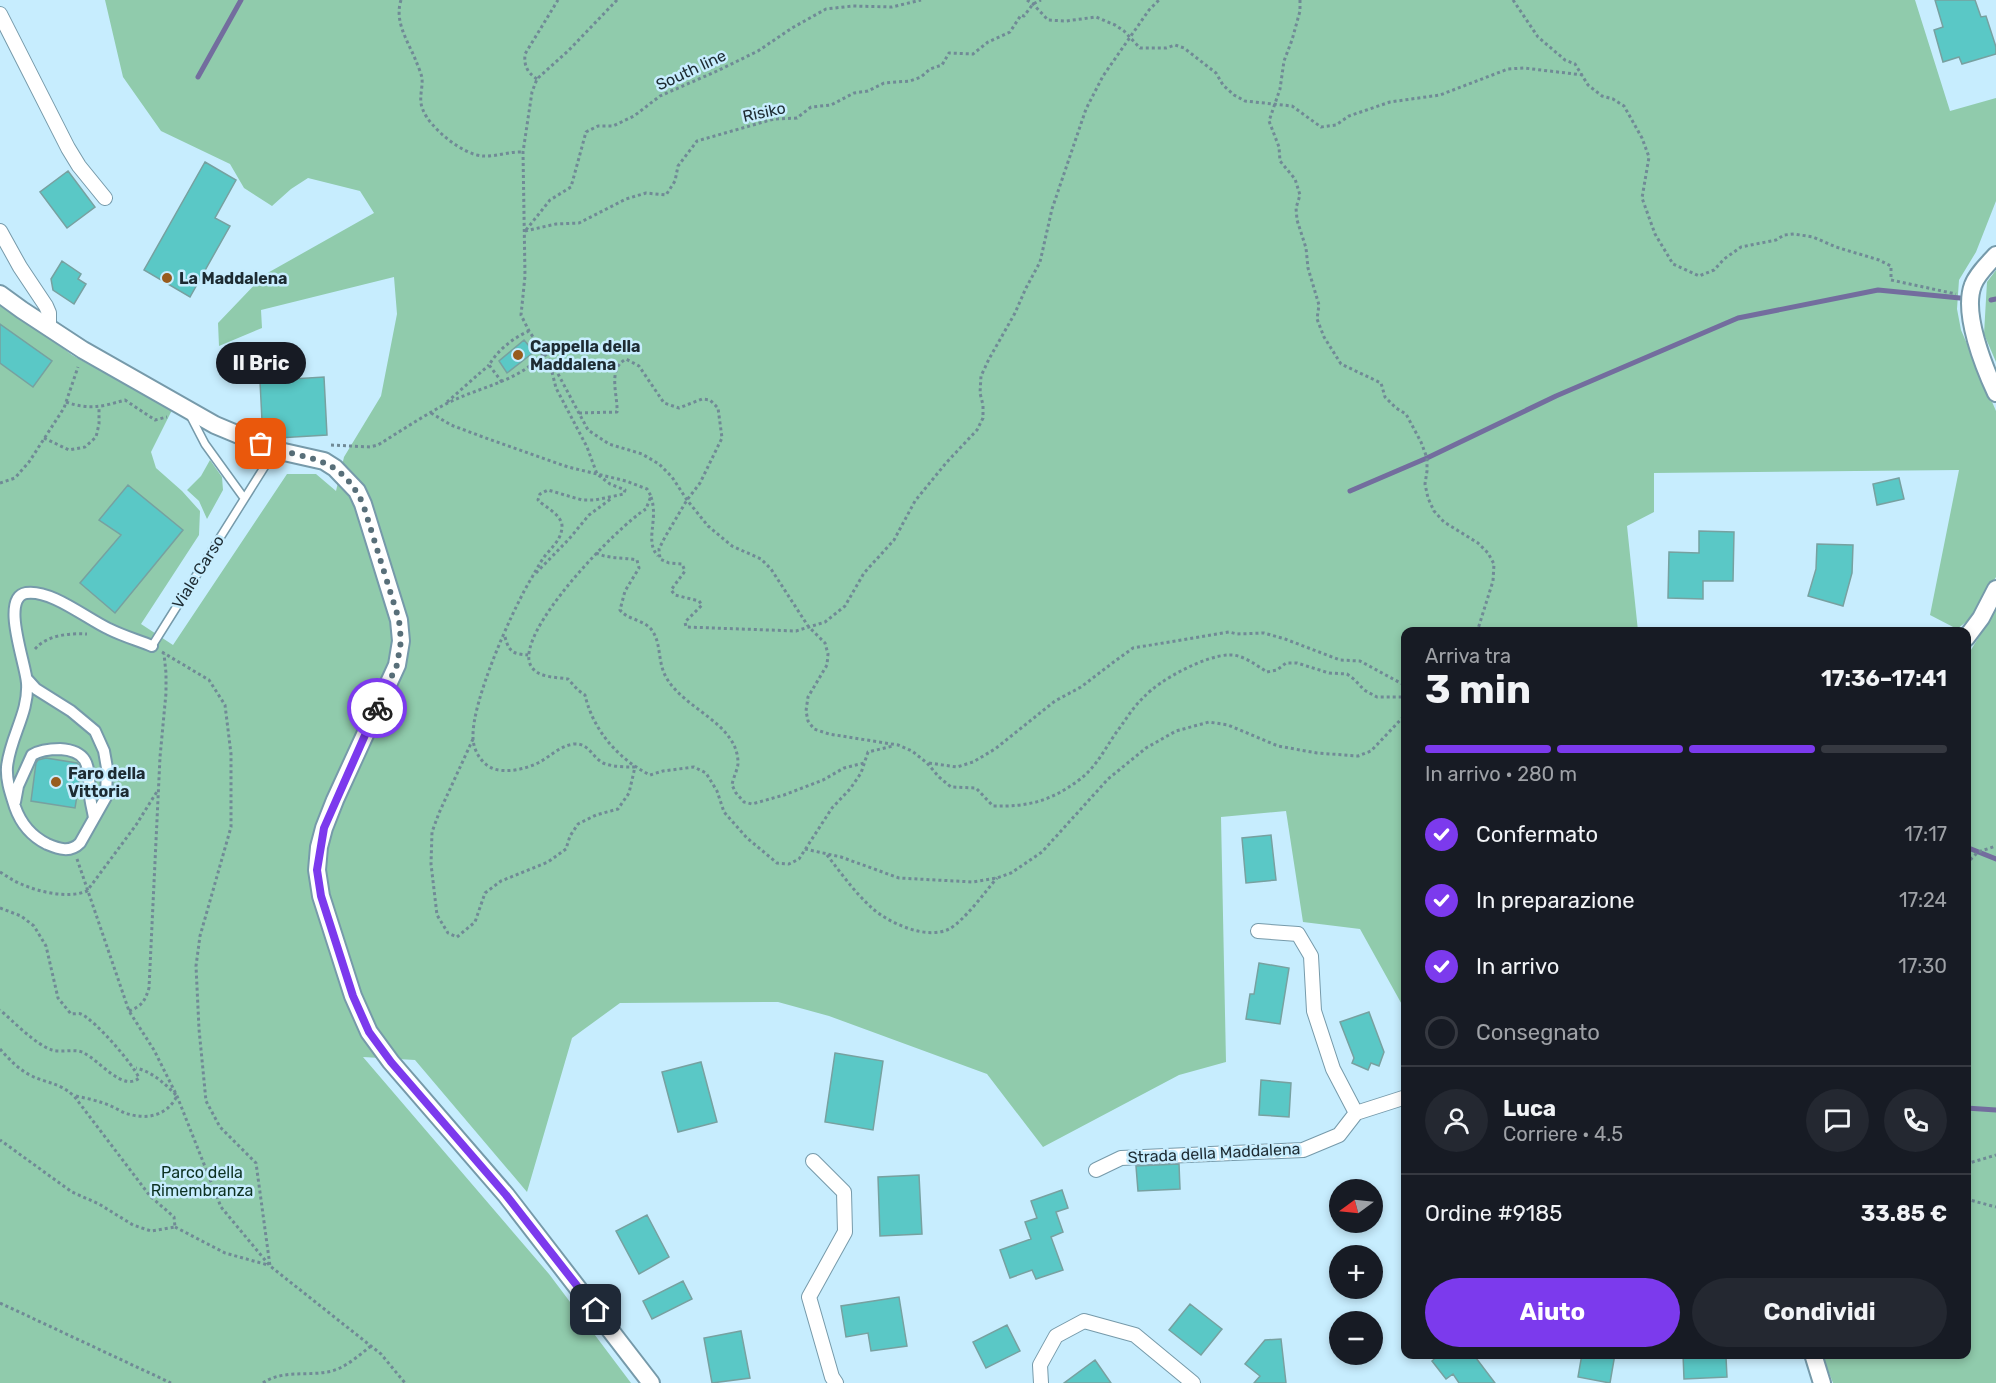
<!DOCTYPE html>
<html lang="it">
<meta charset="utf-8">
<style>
:root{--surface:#171b24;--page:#242831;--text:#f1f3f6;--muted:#9ea1a6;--line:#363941;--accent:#7c3aed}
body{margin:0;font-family:Rubik,sans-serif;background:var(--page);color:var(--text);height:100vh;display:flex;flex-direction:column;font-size:22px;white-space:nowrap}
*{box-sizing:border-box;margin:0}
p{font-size:20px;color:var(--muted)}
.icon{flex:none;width:33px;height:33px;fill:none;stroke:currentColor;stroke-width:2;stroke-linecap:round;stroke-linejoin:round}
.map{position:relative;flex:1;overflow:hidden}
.sheet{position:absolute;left:1401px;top:627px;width:570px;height:732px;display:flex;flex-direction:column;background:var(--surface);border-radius:12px;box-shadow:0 3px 9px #0003}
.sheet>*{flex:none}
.needle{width:39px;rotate:255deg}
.fabs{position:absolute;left:1329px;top:1179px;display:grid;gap:12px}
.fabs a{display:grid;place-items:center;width:54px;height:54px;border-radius:50%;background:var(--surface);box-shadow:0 3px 9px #0003;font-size:30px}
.pin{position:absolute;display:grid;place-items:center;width:51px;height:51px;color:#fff;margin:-26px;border-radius:12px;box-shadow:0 3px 9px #0006}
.courier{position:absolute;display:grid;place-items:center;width:60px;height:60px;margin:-30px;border:4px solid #7c3aed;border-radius:50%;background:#fff;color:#222;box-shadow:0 2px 8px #0007}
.bubble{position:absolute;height:42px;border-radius:21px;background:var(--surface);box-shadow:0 3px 9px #0003;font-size:20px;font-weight:700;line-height:42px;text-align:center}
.summary em{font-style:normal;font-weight:700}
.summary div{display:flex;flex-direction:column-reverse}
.summary{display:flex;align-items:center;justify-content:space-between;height:102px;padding:0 24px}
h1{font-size:39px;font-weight:700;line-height:45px}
.bar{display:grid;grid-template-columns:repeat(4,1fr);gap:9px 6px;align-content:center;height:72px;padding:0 24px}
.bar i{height:8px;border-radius:4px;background:var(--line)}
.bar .on{background:var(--accent)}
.bar p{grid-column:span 4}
.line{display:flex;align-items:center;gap:15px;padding:0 24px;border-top:2px solid var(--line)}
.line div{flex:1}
.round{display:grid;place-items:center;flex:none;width:63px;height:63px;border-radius:32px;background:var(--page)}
ol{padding:0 24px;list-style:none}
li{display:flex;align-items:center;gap:18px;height:66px}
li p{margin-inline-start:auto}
li .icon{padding:6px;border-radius:50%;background:var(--accent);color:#fff;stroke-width:4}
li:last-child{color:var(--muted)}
li i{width:33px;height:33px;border:3px solid var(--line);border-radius:50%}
.cta{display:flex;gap:12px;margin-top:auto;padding:12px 24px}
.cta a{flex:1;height:69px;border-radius:36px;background:var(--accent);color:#fff;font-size:24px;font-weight:700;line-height:69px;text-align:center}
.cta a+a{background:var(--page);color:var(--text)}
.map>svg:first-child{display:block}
</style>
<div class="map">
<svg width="1996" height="1383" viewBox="0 0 1996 1383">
<rect width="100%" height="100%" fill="#c7edfe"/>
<path fill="#90cbac" d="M105 0H1915L1950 111 1996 98V201L1976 252 1959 280 1957 309 1961 330 1996 411V577L1975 615 1957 629 1930 615 1959 470 1654 473V512L1627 526 1638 631 1406 632 1405 1010 1360 929 1303 922 1286 811 1221 817 1226 1062 1179 1075 1043 1147 987 1074 829 1016 778 1002 620 1003 572 1038 527 1192 415 1060 363 1057 549 1274 631 1383H0V301L72 355 172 410 151 452 156 468 182 491 200 511 199 535 141 624 173 645 287 474H316L336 491 344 457 381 396 397 314 394 277 261 310 262 328 219 346 218 323 264 275 374 213 360 191 308 178 291 189 272 206 244 188 230 164 161 131 123 77Z
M1996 270V362L1984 334 1987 282Z
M210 460 222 477 223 490 207 519 199 501 187 490 201 476Z
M1996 609V1383H1833L1822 1355 1966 1354V658Z"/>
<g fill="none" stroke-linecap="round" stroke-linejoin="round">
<path stroke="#736d9e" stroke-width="5" d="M198 77 241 0
M1991 300 1996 299
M1350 491 1427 458 1556 396 1738 318 1878 290 1960 298
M1966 847 1996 859
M1966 1108 1996 1110"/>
</g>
<path fill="#5ac8c6" stroke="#77a1a0" stroke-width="1.5" d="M1935 0H1975L1981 17 1986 16 1996 47V54L1962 64 1959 57 1943 62 1934 30 1943 27Z
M205 162 236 180 215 218 230 226 190 297 144 270Z
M68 171 95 207 67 228 40 192Z
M62 261 81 274 78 279 86 284 74 304 53 290 51 279Z
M0 324 52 361 33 387 0 363Z
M524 340 534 352 507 373 499 361Z
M324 377 327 435 278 438 276 420 262 421 260 381Z
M1899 478 1904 499 1877 505 1873 484Z
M128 485 183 530 115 613 80 583 121 535 99 520Z
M1699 531 1734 532 1733 581H1703V599L1668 598 1669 552 1699 553Z
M1817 544 1853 545 1852 573 1843 606 1808 596 1816 569Z
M46 758 77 763 79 766 81 771 75 808 31 801 36 763 38 760Z
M1271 835 1276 880 1246 883 1242 838Z
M1259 963 1289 968 1280 1024 1246 1019 1250 994H1254Z
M1369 1012 1384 1052 1379 1066 1371 1063 1368 1070 1352 1063 1354 1058 1340 1022Z
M835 1053 883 1061 873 1130 825 1122Z
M701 1062 717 1122 678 1132 662 1072Z
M1261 1080 1291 1083 1289 1117 1259 1115Z
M1179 1164 1180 1189 1138 1191 1136 1166Z
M919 1175 922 1234 880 1236 878 1177Z
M1062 1190 1068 1208 1056 1212 1063 1232 1051 1237 1063 1270 1036 1279 1032 1270 1010 1278 1000 1250 1031 1239 1025 1222 1037 1218 1031 1201Z
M647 1215 669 1257 639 1274 616 1231Z
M683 1281 692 1299 652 1319 643 1301Z
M899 1297 907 1346 871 1351 868 1333 846 1337 841 1306Z
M1190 1304 1222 1329 1201 1355 1169 1330Z
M1007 1325 1020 1351 986 1368 973 1342Z
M741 1331 750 1378 712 1383 704 1338Z
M1281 1339 1286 1383H1254L1260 1376 1245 1364 1265 1340Z
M1440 1354H1473L1495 1383H1459L1453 1374 1446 1379 1432 1361Z
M1582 1354H1615L1610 1383 1578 1377Z
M1683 1354H1719V1357H1726L1727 1377 1684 1379Z
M1095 1360 1111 1383H1064Z"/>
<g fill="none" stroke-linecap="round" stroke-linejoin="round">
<defs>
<path id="service" d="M190 415 205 444 244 498
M152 646 275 450"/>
<path id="pedestrian" d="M27 679 36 689 71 711 95 731 104 751 107 768 106 797 80 843C70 853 59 849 47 844 31 836 21 824 15 807 11 794 6 781 7 767 10 737 29 713 27 683 26 664 0 598 26 593 51 589 87 619 109 629 123 636 137 640 152 646
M15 802 18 786 32 755C40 750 51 749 60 749 92 751 88 770 90 794 90 802 93 810 94 818"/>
<path id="minor" d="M0 14 68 148 79 166 105 198
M0 231 20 267 46 306 49 313V327
M1258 931 1298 934 1311 956 1314 1011 1333 1069 1356 1113 1406 1097
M813 1161 844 1192 845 1232 809 1297 832 1377 836 1383
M1096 1170 1121 1158 1303 1150 1339 1135 1356 1113
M1041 1383 1040 1365 1056 1336 1084 1321 1135 1335 1193 1383"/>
<path id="tertiary" d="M1996 255C1988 264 1977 274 1973 285 1962 313 1984 367 1996 393
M0 294 22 310 83 350 215 425 275 450 324 461 335 468 357 491 363 504 399 620 401 641 397 665 335 800 324 828 319 847 317 870 321 896 353 996 369 1032 391 1062 506 1195 651 1383
M1966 638 1981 618 1996 589
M1813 1354 1822 1383"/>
</defs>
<use href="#service" stroke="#769aaa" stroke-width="10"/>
<use href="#pedestrian" stroke="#769aaa" stroke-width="14"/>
<use href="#minor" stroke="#769aaa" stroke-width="16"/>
<use href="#tertiary" stroke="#769aaa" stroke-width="20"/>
<path stroke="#708a96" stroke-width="3" stroke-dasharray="3 3" stroke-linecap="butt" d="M401 0C394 22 408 41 416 61 418 66 421 73 422 78 423 89 418 99 423 110 430 128 463 155 483 156 496 157 510 151 523 152
M617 0 569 50 537 79 532 92 523 152 525 276 521 315 529 331 557 372 588 430 609 444 642 454 659 464 672 477 687 500 708 526 732 546 761 559 771 569 808 626 825 643 828 654 827 665 808 697 806 711 808 721 814 729 829 734 898 745 912 751 927 763 939 777 951 787 976 788 993 806C1028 807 1051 801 1079 780 1098 766 1107 744 1121 726 1128 716 1135 705 1144 697 1159 680 1206 655 1229 655 1242 654 1256 665 1267 672L1277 670 1286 663H1297L1329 673 1347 674 1355 680 1364 690 1377 697H1406
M1027 0 1033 4 1048 20 1066 21 1096 17 1115 25 1124 31 1140 48H1166L1175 45 1184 48 1216 73 1223 85 1234 95 1245 101 1292 106 1321 127 1336 125 1349 116 1390 102 1440 95 1508 69 1524 68 1583 75
M1300 0V11L1292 40 1284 61 1280 89 1269 121 1279 147 1280 161 1295 179 1300 195 1296 208 1297 220 1306 248 1308 268 1319 305 1317 319 1324 337 1341 364 1381 383 1385 397 1396 408 1406 414 1421 442 1427 458V471L1425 484 1428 498 1434 511 1444 522 1478 543 1488 553 1494 564 1493 581 1477 632
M1513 0 1538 37 1565 60 1575 64 1588 85 1602 96 1613 99 1624 106 1642 138 1649 157 1642 198 1655 234 1673 264 1699 276 1714 270 1724 259 1741 247 1776 240 1784 235 1794 234 1813 237 1836 247 1879 260 1891 266V280L1956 294
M537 79C527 72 524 66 525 54L558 0
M526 230 550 200 571 187 586 132 598 126H613L634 116 660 96 717 71 758 51 792 28 826 9 853 6 892 7 921 0
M525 231 556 224 579 223 626 199 646 193 666 195 675 181 678 166 697 141 774 119 797 118 811 107 831 105 854 93 868 91 884 83 910 81 921 77 930 69 942 65 949 53 973 54 988 42 1010 32 1021 15 1024 16 1033 4 1041 0
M502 382 489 365C498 350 513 338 529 331
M66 402C89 410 101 407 125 400L155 420 167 417
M447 402 489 365
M431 413 451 425 483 437 568 467 626 481 647 489 651 496 646 509C619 525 512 634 531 666 538 678 556 677 568 679L578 690 585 695C593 730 618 759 650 775L663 771 694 767 706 773 717 791 724 812 747 838 777 863 789 864 799 859 832 808 850 789 861 773 868 752 893 746
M579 413 617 412C618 395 607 369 626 359L639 366 664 403 679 408 702 399 710 400 718 408 722 438 700 483 687 500 665 537 659 549 660 559 669 563 682 564 685 571 671 590 675 595 699 601 702 605 685 622 686 627 796 631 825 622 845 606 864 573 894 540 915 501 946 463 977 430 983 418V405L980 393 981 376 989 359 1015 313 1026 288 1040 262 1052 209 1086 109 1103 76 1149 10 1159 0
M44 438 69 450 85 447 96 437 99 424V407
M331 445 370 447 378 445C399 432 420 418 442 406 476 387 518 383 544 353
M0 483 15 478 29 462 64 408 78 367
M651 497C659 520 644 541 658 556
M596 553C609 559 622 557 637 560L639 568 625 591 620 610C628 620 642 619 651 629 662 643 657 661 666 677 683 709 738 723 738 763 738 769 733 778 732 785L736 793 744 802 752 804 784 795 823 780 844 768 864 763
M536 573 569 539 589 515 612 498
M505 637C509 652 513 654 528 655
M35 649C47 635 69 633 87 634
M162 652 209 680 225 705 231 754V827L200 936 196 966 199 1029 206 1101 220 1127 256 1163 270 1266
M473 739 439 813 432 832 431 864 437 915 448 933 457 937 475 922 485 893 501 881 548 862 566 849 570 836 578 824 596 815 618 809 629 793 635 767C625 767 613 767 603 763 592 757 589 743 574 744 559 746 550 757 538 763 525 769 508 773 494 769 481 764 473 750 473 737 472 701 510 616 528 584 533 576 537 568 542 560 549 549 562 541 562 526 562 515 545 507 538 500L540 494 548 490 582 500H595L624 494 625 490 610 484 597 474 587 447 556 388 550 364
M929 763 957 767 973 762 995 749 1055 701 1081 687 1115 661 1133 648 1229 632 1237 634 1264 633 1285 639 1340 660 1360 661 1406 686
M805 849 841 857 899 878 973 882 997 878 1011 873 1042 852 1108 779 1146 748 1176 731 1209 722 1228 725 1278 746 1317 753 1358 756 1371 751 1406 714
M827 855C841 873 855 893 872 908 890 924 927 940 949 929 964 921 985 892 997 878
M77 859 129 1011 154 1050 177 1096 221 1207 270 1266 381 1354 405 1383
M1966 864 1978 852 1996 846
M0 872C7 876 13 881 21 884 39 892 68 899 87 891L136 825 158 790
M0 908 21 916 34 926 46 946 58 998 71 1014C73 1014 79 1013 81 1014 95 1020 133 1064 139 1078 123 1092 100 1061 84 1053 75 1048 62 1053 52 1050 36 1045 13 1021 0 1010
M129 1011C142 1006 145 1001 149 988L160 757 166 693V673L164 654
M0 1049C9 1059 18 1069 30 1075 47 1084 57 1081 74 1096L150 1196 174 1217 175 1227 151 1231 133 1225 99 1204 72 1192 0 1140
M76 1096C85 1098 95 1100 103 1103 111 1105 118 1110 125 1113 146 1120 166 1117 177 1096 165 1084 153 1072 136 1068
M1966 1164 1996 1155
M1966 1199 1996 1207
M175 1227 225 1253 268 1265
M0 1303 171 1383
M263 1383C281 1370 306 1376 327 1372 343 1370 358 1356 371 1346"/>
<use href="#service" stroke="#fff" stroke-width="7"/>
<use href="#pedestrian" stroke="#fff" stroke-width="10"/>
<use href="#minor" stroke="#fff" stroke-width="14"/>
<use href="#tertiary" stroke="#fff" stroke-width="16"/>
</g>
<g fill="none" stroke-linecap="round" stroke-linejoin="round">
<path stroke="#586f79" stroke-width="6" stroke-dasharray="0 10.8" d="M261 444C308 462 338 452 363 504L399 620 401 641 397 665 377 708"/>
<path stroke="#7c3aed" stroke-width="8" d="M377 708 324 828 317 870 321 896 353 996 369 1032 391 1062 506 1195 596 1310"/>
</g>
<g fill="#985c1e" stroke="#c7edfe" stroke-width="2">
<circle cx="167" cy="278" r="6"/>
<circle cx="518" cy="355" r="6"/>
<circle cx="56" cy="782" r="6"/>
</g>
<g text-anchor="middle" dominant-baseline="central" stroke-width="5" stroke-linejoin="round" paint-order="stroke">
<g font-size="16" fill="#1d2b32" stroke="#c7edfe">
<text transform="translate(691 70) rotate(-25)">South line</text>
<text transform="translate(764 112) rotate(-12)">Risiko</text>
<text transform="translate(198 572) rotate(-58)">Viale Carso</text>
<text transform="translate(1214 1153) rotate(-3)">Strada della Maddalena</text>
</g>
<g font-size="16" font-weight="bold" fill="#1d2b32" stroke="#c7edfe" text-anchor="start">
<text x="179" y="278">La Maddalena</text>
<text x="530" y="346">Cappella della<tspan x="530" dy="18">Maddalena</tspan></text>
<text x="68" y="773">Faro della<tspan x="68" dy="18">Vittoria</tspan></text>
</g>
<g font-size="16" fill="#0d3222" stroke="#c7edfe">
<text x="202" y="1172">Parco della<tspan x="202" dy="18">Rimembranza</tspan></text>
</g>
</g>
</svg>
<div class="fabs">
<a><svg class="needle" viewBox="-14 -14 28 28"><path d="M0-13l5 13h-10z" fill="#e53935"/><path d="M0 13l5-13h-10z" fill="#9ea1a6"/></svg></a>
<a>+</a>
<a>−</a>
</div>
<div class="pin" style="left:261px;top:444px;background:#ea580c"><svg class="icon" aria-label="bag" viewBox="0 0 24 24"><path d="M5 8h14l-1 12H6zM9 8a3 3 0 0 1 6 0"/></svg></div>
<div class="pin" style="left:596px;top:1310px;background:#1f2937"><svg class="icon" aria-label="home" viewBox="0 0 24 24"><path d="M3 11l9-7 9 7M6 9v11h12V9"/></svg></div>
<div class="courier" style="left:377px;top:708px"><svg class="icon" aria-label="bike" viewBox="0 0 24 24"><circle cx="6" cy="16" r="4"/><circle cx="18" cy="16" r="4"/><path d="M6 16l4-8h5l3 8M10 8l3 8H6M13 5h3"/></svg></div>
<div class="bubble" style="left:216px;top:342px;width:90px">Il Bric</div>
<section class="sheet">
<div class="summary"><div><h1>3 min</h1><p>Arriva tra</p></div><em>17:36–17:41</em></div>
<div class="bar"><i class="on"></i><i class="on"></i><i class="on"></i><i></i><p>In arrivo · 280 m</p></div>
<ol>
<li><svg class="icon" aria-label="check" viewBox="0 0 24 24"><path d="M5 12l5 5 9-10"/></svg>Confermato<p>17:17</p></li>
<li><svg class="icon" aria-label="check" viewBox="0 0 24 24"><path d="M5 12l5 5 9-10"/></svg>In preparazione<p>17:24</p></li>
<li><svg class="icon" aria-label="check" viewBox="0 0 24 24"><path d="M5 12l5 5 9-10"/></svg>In arrivo<p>17:30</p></li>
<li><i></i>Consegnato</li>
</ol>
<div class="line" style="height:108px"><a class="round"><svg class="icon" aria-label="person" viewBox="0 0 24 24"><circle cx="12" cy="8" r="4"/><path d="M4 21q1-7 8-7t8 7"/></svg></a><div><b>Luca</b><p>Corriere · 4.5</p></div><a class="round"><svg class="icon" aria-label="chat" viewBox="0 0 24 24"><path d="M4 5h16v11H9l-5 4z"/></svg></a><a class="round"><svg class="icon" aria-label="phone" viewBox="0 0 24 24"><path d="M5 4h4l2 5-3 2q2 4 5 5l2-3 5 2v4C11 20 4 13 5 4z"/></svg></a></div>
<div class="line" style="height:78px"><div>Ordine #9185</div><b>33.85 €</b></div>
<div class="cta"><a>Aiuto</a><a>Condividi</a></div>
</section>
</div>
